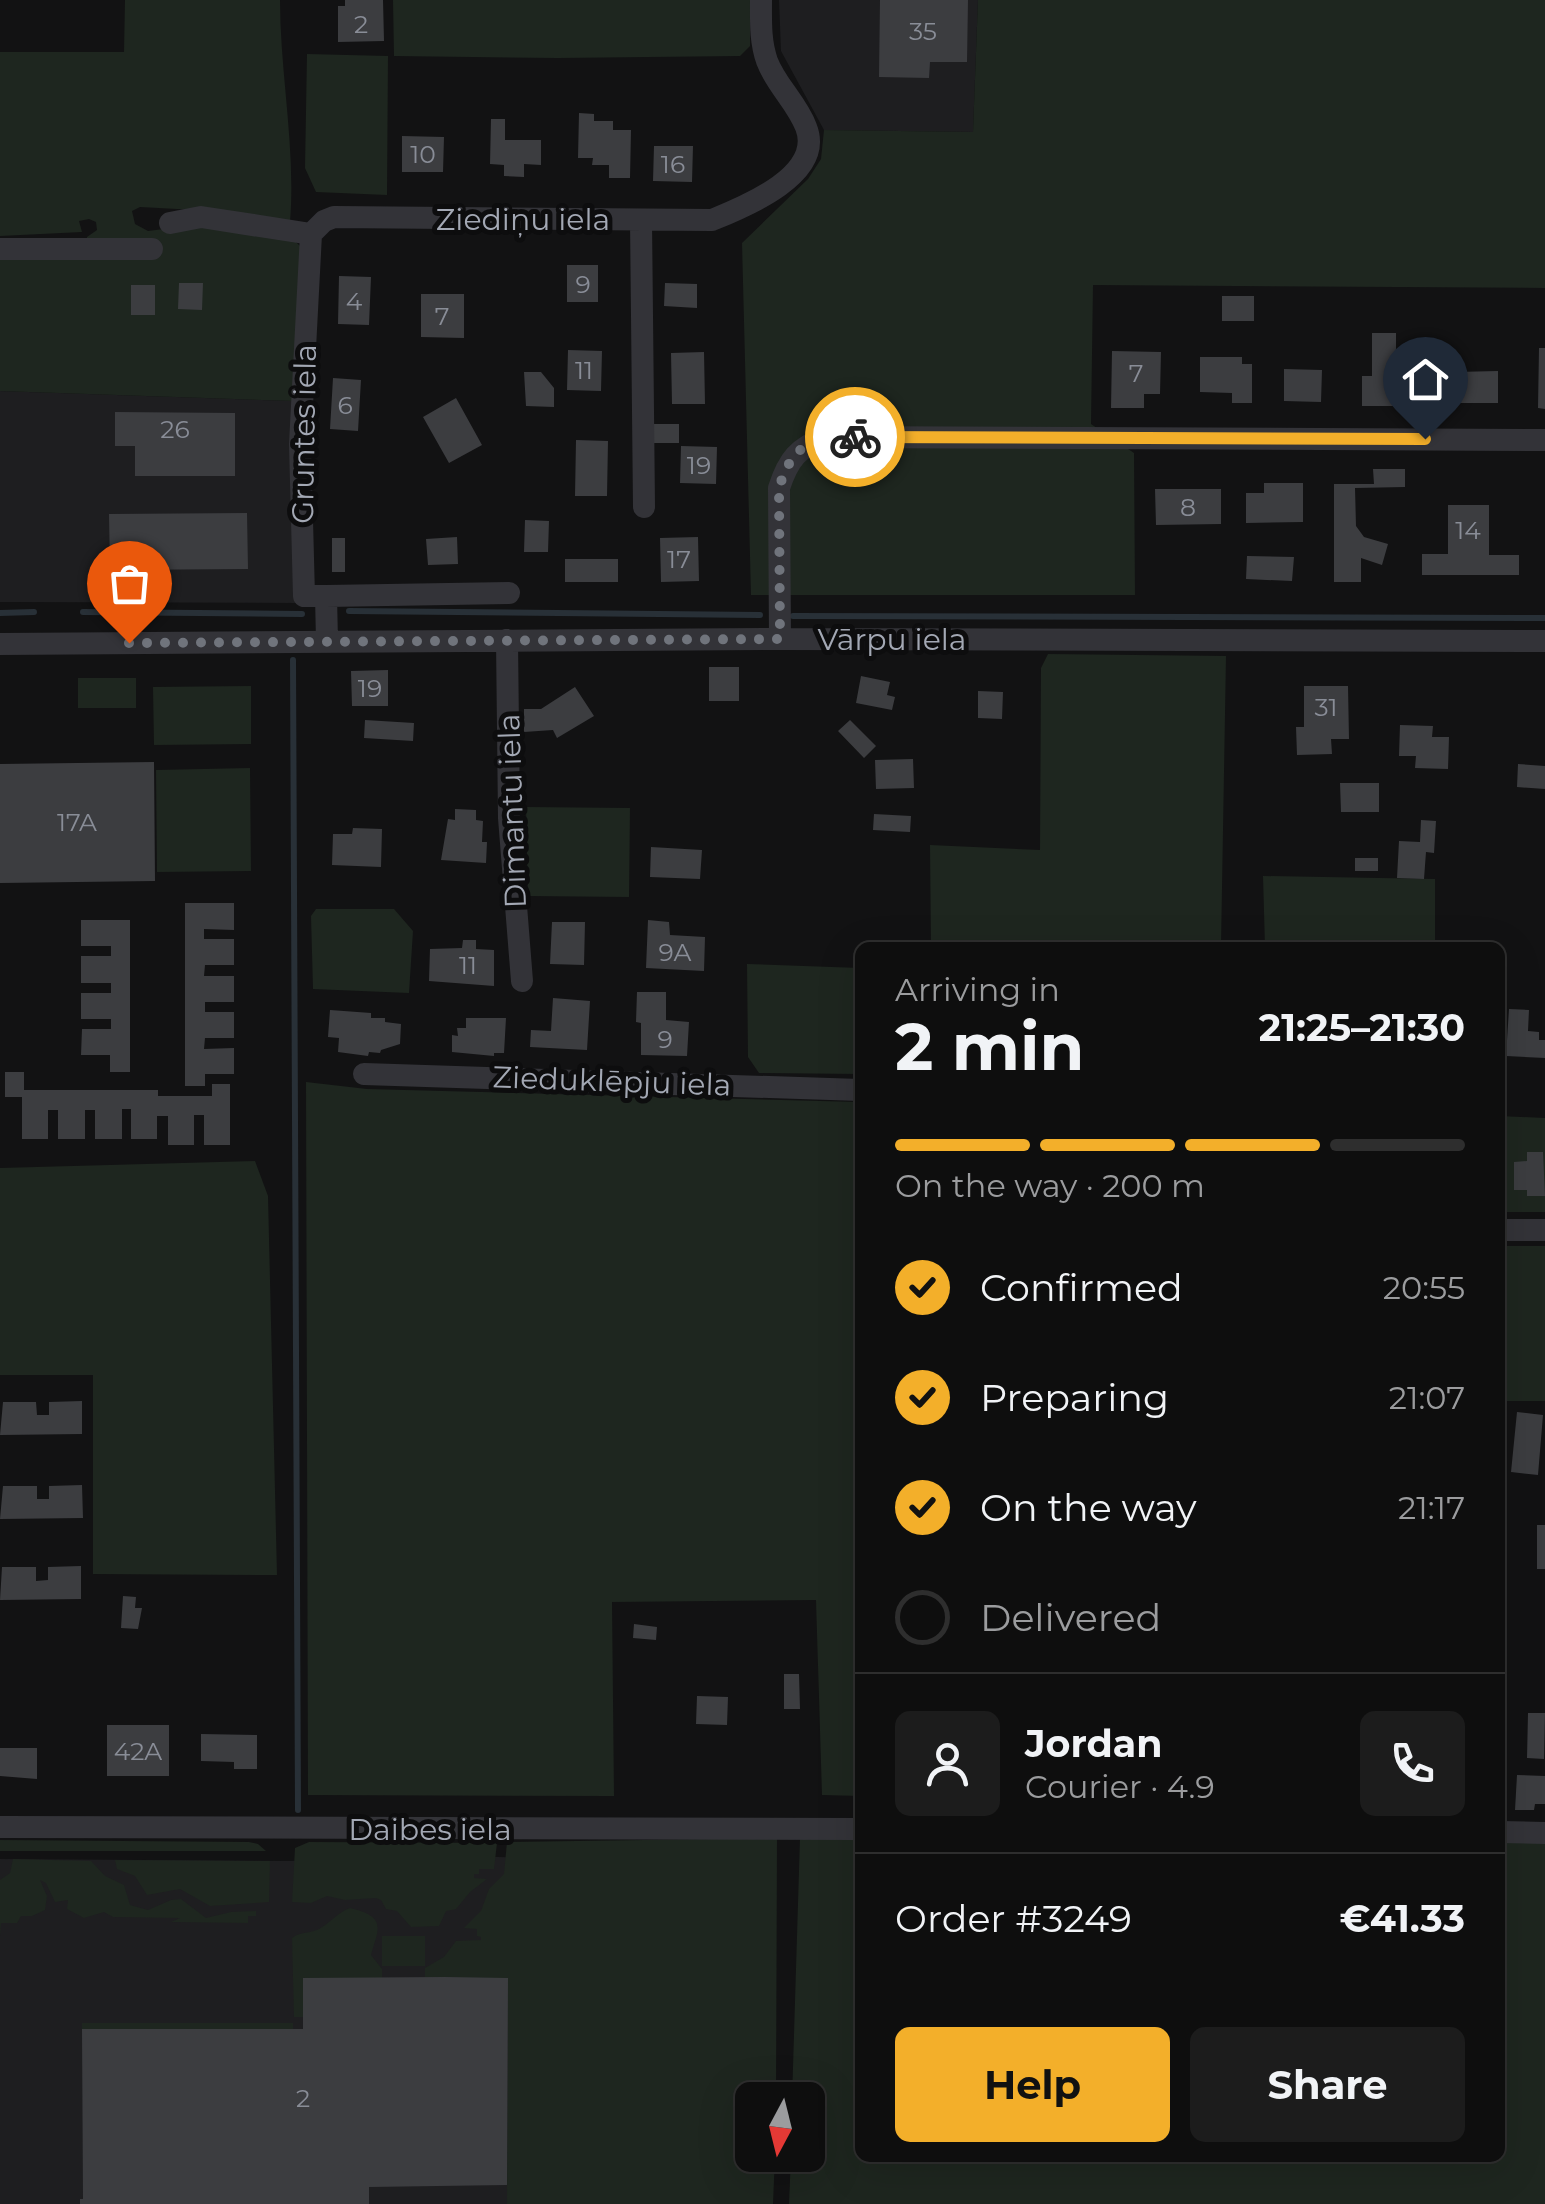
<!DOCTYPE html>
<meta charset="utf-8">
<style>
:root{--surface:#0e0e0e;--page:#1c1c1c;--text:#f1f3f6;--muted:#9b9c9e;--line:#2e2e2e;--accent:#f3af2a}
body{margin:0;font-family:Montserrat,sans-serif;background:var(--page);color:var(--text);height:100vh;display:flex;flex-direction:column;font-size:38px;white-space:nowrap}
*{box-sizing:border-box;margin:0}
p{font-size:32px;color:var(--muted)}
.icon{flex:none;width:55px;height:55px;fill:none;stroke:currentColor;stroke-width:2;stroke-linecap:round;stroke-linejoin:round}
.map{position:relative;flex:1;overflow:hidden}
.side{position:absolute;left:855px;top:942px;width:650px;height:1220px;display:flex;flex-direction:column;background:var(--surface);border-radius:15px;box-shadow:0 10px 40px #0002,0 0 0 2px var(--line)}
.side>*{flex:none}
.needle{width:65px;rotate:187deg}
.controls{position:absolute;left:735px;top:2082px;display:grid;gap:20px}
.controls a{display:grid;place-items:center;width:90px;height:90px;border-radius:15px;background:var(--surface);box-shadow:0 10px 40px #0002,0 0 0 2px var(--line);font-size:50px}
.pin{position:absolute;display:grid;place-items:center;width:85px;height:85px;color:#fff;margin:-102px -42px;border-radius:50% 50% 50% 0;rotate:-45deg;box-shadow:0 0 10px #0007}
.pin .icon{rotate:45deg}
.courier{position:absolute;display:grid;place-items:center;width:100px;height:100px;margin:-50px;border:8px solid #f3af2a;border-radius:50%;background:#fff;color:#222;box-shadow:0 2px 12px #0007}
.headline em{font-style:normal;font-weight:700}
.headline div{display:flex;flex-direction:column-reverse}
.headline{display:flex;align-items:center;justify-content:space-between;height:170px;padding:0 40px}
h1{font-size:65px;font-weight:700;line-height:75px}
.bar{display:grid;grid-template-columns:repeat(4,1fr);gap:15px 10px;align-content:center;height:120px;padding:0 40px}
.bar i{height:12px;border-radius:8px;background:var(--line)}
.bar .current{background:var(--accent)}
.bar p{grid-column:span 4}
.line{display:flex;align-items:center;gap:25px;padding:0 40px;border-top:2px solid var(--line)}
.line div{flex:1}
.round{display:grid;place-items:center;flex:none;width:105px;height:105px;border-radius:15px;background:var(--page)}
ol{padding:0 40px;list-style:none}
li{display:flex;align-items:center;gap:30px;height:110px}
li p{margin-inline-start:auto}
li .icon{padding:10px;border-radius:50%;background:var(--accent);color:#111;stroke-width:4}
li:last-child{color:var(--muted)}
li i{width:55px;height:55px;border:5px solid var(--line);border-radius:50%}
.action{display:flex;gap:20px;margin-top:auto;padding:20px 40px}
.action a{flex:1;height:115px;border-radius:15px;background:var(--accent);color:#111;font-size:40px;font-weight:700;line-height:115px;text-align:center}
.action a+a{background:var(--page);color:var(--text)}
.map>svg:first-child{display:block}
</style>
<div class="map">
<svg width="1545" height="2204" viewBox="0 0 1545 2204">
<rect width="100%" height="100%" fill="#121213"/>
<path fill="#1e1e20" d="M779 0H978L973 132 824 130 781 51Z
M0 391 294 401 298 603 0 602Z
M497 1857 561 1858 752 2100V2155L767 2204H0V1859L288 1861Z"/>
<path fill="#1e261f" d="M125 0H280C280 74 296 149 290 222L214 211 140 207 132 211 135 224 148 231 195 225 294 240 301 247 294 401 0 391V254L85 250 87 237 97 230 96 222 89 219 79 221 82 232 0 236V52H124Z
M393 0H750V46L740 56 558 58 394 56Z
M978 0H1545V288L1093 285 1091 424 1134 453 1135 595H751L742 243 808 179 821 159 824 130 973 132Z
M307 54 388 56 387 195 316 192 305 168Z
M1048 654 1226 656 1221 947H931L930 845 1040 850 1041 668Z
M78 678H136V708H78Z
M251 686V744L154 745 153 687Z
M250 768 251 871 157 872 156 770Z
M526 807 630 808 629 897 528 896Z
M1263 876 1435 879V947H1265Z
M316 909H394L413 931 409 993 313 989 311 916Z
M747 964 860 968V1074L759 1073 748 1057Z
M306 1082 367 1089 860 1102V1796L822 1795 816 1600 612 1602 614 1796 308 1795Z
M1500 1116 1545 1118V1212H1500Z
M255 1161 268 1196 277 1575 93 1574V1375H0V1168Z
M1500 1246H1545V1401H1501Z
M777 1838 776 2100H752V2155H775L773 2204H507L508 1979 425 1977V1968L444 1957 456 1941 481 1940V1937L477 1936V1929L464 1928 481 1911 489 1889 504 1874 507 1842Z
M800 1838H860V2158H1500V1841L1545 1842V2204H789L791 2155H808V2100H792Z
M0 1840 249 1842 258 1844 266 1851H0Z
M309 1842 497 1843 494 1869H479V1874H474V1878L487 1879 470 1892 456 1909 446 1911 439 1926 411 1927 397 1911 386 1909 381 1900 376 1898 345 1900 327 1896 311 1903 292 1902 295 1848Z
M13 1859 91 1861 105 1876 124 1885 130 1905 148 1910 171 1900 181 1899 206 1918 231 1912 256 1911V1916H248V1923L171 1922 180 1918 113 1917 104 1912 84 1918 67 1909 68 1900 55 1902 46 1883 40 1880 47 1896 45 1910 32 1916H21L17 1923H1L0 1936V1880L10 1873Z
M115 1860 270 1861 269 1902 210 1906 180 1889 147 1895 135 1876 117 1869Z
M350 1908C388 1917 378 1929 371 1955L382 1969V1978H304L303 2017H294L292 1938C302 1931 309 1934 319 1929 330 1923 337 1913 350 1908Z
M382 1936H425V1966H382Z
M82 2023H293V2029H82Z"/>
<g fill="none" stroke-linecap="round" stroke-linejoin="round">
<path stroke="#283037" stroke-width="6" d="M349 611 760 615
M83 612 302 614
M0 613 34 612
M793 616 1545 618
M293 660 298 1810"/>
</g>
<path fill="#3c3d40" d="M345 0H383L384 41 338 42V6H345Z
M880 0H968L967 62H930L929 78 879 77Z
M579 113 594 114V121H613V130H631L630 178H609V165H592L593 158H578Z
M491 119H505V140H541V165L524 164V177L504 176V165L490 164Z
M402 136 444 137 443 172H402Z
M654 146H693L692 182 653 181Z
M567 265H598V302H567Z
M339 276 371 277 369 325 338 324Z
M179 283H203L202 310 178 309Z
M665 283 697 284V308L664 306Z
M131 285H155V315H131Z
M421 294H464V338L421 337Z
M1222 296H1254V321H1222Z
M1372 333H1396V376H1422V406H1362V376H1372Z
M1539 348H1545V409L1538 408Z
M568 350 602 351 601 391 567 390Z
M1112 351 1161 352 1160 394H1144V408H1111Z
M704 352 705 404H672L671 353Z
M1200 357H1242V364H1252V403H1232V393L1200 392Z
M1284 369 1322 370 1321 402 1284 401Z
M1498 371V403H1456L1455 372Z
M524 372H541L554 388V407L526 406Z
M333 378 361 380 358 431 330 429Z
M456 398 482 445 449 463 423 417Z
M115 412 235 413V476H135V446H115Z
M654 424H679V443H654Z
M576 440 608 441 607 496H575Z
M681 446 717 447 716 484 680 483Z
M1373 469H1405V487L1355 488 1356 526 1364 537 1388 544 1382 565 1361 558V582H1334V484H1374Z
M1264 483H1303V522L1246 523V493H1264Z
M1155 489H1221V524L1156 525Z
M1448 505H1489V555H1519V575H1422V554H1448Z
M247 513 248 569 110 570 109 514Z
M525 520 549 521 548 552H524Z
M457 537 458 564 428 565 426 539Z
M698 537 699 581 661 582 660 538Z
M332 538H345V572H332Z
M1247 556 1294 557 1292 581 1246 579Z
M565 559H618V582H565Z
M709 667H739V701H709Z
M388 670V706H352L351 671Z
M861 676 890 682 887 695 895 697 892 710 856 703Z
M1304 686H1348L1349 739H1331L1332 754 1297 755 1296 727H1304Z
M575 687 594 716 557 738 553 730 524 732V709H541Z
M978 691 1003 692 1002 719 978 718Z
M365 720 414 723 413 741 364 738Z
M850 720 876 746 864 758 838 731Z
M1400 725 1433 726 1432 737H1449L1448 769 1415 768 1416 756H1399Z
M913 759 914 788 876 789 875 760Z
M154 762 155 881 0 883V764Z
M1518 764 1545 766V789L1517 787Z
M1340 783H1379V812H1341Z
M455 809 476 810V820L483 821 482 842H487L486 863 441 860 448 819 455 820Z
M874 814 911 816 910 832 873 830Z
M1421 820 1436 821 1434 853 1426 852 1424 879 1397 878 1399 841 1420 842Z
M353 828 382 829 381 867 332 865 333 834H352Z
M651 847 702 850 700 879 650 877Z
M1355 858H1378V871H1355Z
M185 903H234V930L204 929V939H234V965H205L204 976H234V1002H205V1012H234V1038H205L204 1049 234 1048V1074H205V1086H185Z
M81 920H130V1072H110V1055H81L82 1029H111V1019H81V993H111V983H81V956H111V946H81Z
M648 920 669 922 670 935 705 937 704 971 646 968Z
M552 922H585L584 965 550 964Z
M463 940H476V949L494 950V986L429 981 430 949 462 948Z
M637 992H666V1020L689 1022 687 1056 641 1055V1023L636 1022Z
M553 998 590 1001 587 1050 530 1047 531 1030 551 1031Z
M1509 1009 1529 1010 1528 1031 1539 1032V1040H1545V1058L1506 1056Z
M330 1010 371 1013V1018H385V1022L401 1024 400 1044 381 1050 380 1053 369 1052 368 1056 338 1052 339 1038 328 1037Z
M466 1018H506L504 1053H494V1056L452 1052V1035L458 1036 457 1028H466Z
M5 1072H24V1090H158V1096H212V1084H230V1145H204V1115H194V1145H168V1116H157V1139H131V1109H122V1139H95V1110H85V1139H58V1110H48V1139H22V1097H5Z
M1527 1152H1543L1545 1196H1527V1190H1514V1162L1527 1161Z
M82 1401V1434L0 1435 3 1402H36L37 1415H49V1402Z
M1517 1412 1543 1415 1538 1475 1511 1472Z
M82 1485 83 1518 0 1519 3 1486H37V1499H49V1486Z
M1537 1525H1545V1569H1537Z
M81 1566V1599L0 1600 2 1567H36V1581L48 1580V1567Z
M123 1596 136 1597 135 1608H142L138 1629 121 1628Z
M634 1624 657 1627 656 1640 633 1638Z
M784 1674H799L800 1709H784Z
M697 1696 728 1697 727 1725 696 1724Z
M1528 1713H1545L1544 1759 1527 1758Z
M107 1725H169V1776H107Z
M201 1734 257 1735V1769H234V1762L201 1761Z
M0 1748H37V1779L0 1776Z
M1517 1775 1545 1776V1804H1535L1534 1810H1515Z
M445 1977 508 1978 507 2185 369 2187V2204H80V2199H83L82 2029H303V1978Z"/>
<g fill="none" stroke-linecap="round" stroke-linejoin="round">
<path stroke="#333338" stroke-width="22" d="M641 220 644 507
M170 223 201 217 311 234
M0 249H152
M326 596 509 593
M780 639 779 488C788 460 798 447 826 437L1545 440
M507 640 509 818 522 981
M327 641 326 596H304L300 444 311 234 324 221 334 217 712 220C744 207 825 175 806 127 797 103 776 85 767 61 760 41 761 21 761 0
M0 644 780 639 1545 641
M364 1074 860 1090
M1500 1230H1545
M0 1827 860 1829
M1500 1832 1545 1833"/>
</g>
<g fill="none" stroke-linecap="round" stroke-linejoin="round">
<path stroke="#70747c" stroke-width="10" stroke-dasharray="0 18" d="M129 643 780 639 779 488C792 445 811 437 855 437"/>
<path stroke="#f3af2a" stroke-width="12" d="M855 437 1425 439"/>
</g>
<g text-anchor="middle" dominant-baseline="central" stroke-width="10" stroke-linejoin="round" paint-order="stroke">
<g font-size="25" fill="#898d97">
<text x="361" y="24">2</text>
<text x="923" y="31">35</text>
<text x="423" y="154">10</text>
<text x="673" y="164">16</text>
<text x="583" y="284">9</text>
<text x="354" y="301">4</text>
<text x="442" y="316">7</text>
<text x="584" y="370">11</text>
<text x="1136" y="373">7</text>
<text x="345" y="405">6</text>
<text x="175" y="429">26</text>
<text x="699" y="465">19</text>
<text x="1188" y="507">8</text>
<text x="1468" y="530">14</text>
<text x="679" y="559">17</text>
<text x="370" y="688">19</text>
<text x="1326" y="707">31</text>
<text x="77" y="822">17A</text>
<text x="675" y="952">9A</text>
<text x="468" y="965">11</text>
<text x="665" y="1039">9</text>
<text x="138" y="1751">42A</text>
<text x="303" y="2098">2</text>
</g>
<g font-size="30" fill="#a3a8b4" stroke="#0d0d0e">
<text x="523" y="219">Ziediņu iela</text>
<text transform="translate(304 434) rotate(-89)">Gruntes iela</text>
<text x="892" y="639">Vārpu iela</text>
<text transform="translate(512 811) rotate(-92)">Dimantu iela</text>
<text transform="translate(612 1081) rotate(2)">Zieduklēpju iela</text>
<text x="430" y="1829">Daibes iela</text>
</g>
</g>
</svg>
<div class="controls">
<a><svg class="needle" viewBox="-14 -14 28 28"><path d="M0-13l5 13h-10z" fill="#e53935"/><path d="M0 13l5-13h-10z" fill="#9b9c9e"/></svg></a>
</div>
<div class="pin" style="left:129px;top:643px;background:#ea580c"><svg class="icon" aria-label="bag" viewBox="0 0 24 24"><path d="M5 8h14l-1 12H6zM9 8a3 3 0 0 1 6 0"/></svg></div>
<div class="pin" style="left:1425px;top:439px;background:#1f2937"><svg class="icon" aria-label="home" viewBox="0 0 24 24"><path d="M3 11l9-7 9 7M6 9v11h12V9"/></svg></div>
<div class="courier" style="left:855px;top:437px"><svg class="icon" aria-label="bike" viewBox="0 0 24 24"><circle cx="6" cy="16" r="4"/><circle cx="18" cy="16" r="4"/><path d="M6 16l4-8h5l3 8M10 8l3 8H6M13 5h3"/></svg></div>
<section class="side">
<div class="headline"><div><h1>2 min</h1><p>Arriving in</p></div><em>21:25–21:30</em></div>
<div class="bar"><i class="current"></i><i class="current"></i><i class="current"></i><i></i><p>On the way · 200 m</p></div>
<ol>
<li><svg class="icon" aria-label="check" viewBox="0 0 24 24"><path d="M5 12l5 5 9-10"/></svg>Confirmed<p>20:55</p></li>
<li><svg class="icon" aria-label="check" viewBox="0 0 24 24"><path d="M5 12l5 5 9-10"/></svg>Preparing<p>21:07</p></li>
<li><svg class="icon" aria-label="check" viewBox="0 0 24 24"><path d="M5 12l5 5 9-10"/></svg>On the way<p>21:17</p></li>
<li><i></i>Delivered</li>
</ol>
<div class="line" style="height:180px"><a class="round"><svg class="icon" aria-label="person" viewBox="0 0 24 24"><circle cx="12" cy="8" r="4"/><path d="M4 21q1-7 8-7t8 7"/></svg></a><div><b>Jordan</b><p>Courier · 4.9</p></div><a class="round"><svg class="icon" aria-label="phone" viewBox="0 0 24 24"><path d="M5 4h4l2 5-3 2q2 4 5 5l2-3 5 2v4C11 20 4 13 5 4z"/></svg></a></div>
<div class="line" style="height:130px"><div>Order #3249</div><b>€41.33</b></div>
<div class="action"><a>Help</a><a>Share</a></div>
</section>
</div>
